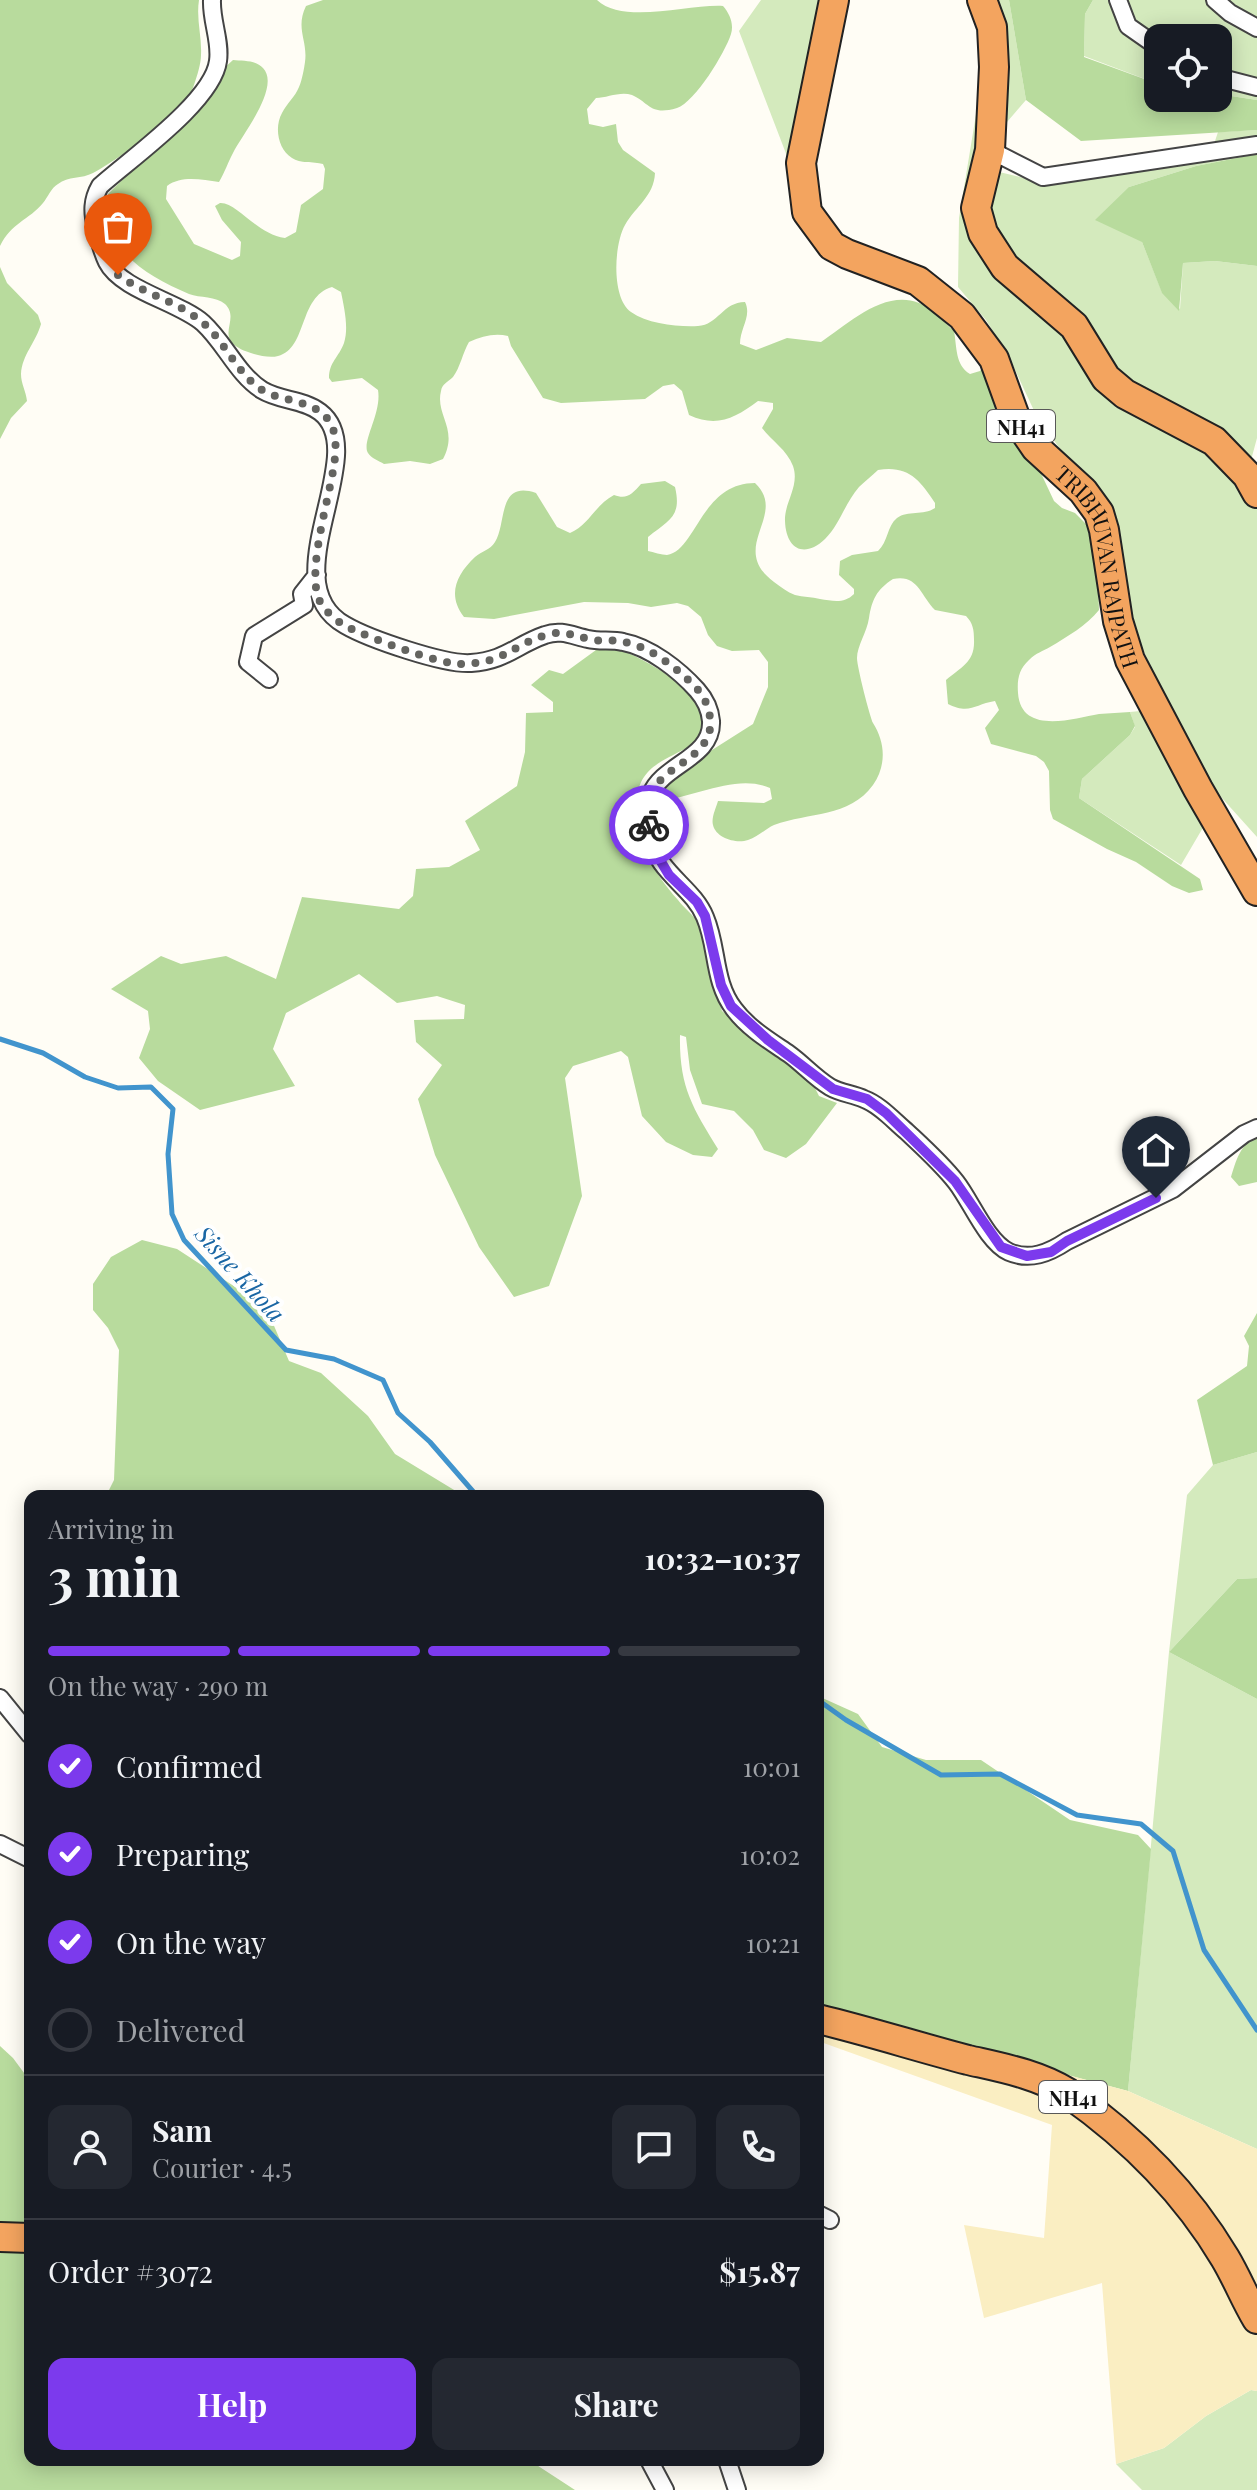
<!DOCTYPE html>
<meta charset="utf-8">
<style>
:root{--surface:#171b24;--page:#242831;--text:#f1f3f6;--muted:#9ea1a6;--line:#363941;--accent:#7c3aed}
body{margin:0;font-family:"Playfair Display",serif;background:var(--page);color:var(--text);height:100vh;display:flex;flex-direction:column;font-size:30px;white-space:nowrap}
*{box-sizing:border-box;margin:0}
p{font-size:26px;color:var(--muted)}
.icon{flex:none;width:44px;height:44px;fill:none;stroke:currentColor;stroke-width:2;stroke-linecap:round;stroke-linejoin:round}
.map{position:relative;flex:1;overflow:hidden}
.drawer{position:absolute;left:24px;top:1490px;width:800px;height:976px;display:flex;flex-direction:column;background:var(--surface);border-radius:16px;box-shadow:0 4px 20px #0003}
.drawer>*{flex:none}
.buttons{position:absolute;left:1144px;top:24px;display:grid;gap:16px}
.buttons a{display:grid;place-items:center;width:88px;height:88px;border-radius:16px;background:var(--surface);box-shadow:0 4px 20px #0003;font-size:40px}
.pin{position:absolute;display:grid;place-items:center;width:68px;height:68px;color:#fff;margin:-82px -34px;border-radius:50% 50% 50% 0;rotate:-45deg;box-shadow:0 0 8px #0007}
.pin .icon{rotate:45deg}
.courier{position:absolute;display:grid;place-items:center;width:80px;height:80px;margin:-40px;border:6px solid #7c3aed;border-radius:50%;background:#fff;color:#222;box-shadow:0 2px 10px #0007}
.headline em{font-style:normal;font-weight:700}
.headline div{display:flex;flex-direction:column-reverse}
.headline{display:flex;align-items:center;justify-content:space-between;height:136px;padding:0 24px}
h1{font-size:52px;font-weight:700;line-height:60px}
.bar{display:grid;grid-template-columns:repeat(4,1fr);gap:12px 8px;align-content:center;height:96px;padding:0 24px}
.bar i{height:10px;border-radius:6px;background:var(--line)}
.bar .current{background:var(--accent)}
.bar p{grid-column:span 4}
.line{display:flex;align-items:center;gap:20px;padding:0 24px;border-top:2px solid var(--line)}
.line div{flex:1}
.round{display:grid;place-items:center;flex:none;width:84px;height:84px;border-radius:16px;background:var(--page)}
ol{padding:0 24px;list-style:none}
li{display:flex;align-items:center;gap:24px;height:88px}
li p{margin-inline-start:auto}
li .icon{padding:8px;border-radius:50%;background:var(--accent);color:#fff;stroke-width:4}
li:last-child{color:var(--muted)}
li i{width:44px;height:44px;border:4px solid var(--line);border-radius:50%}
.button{display:flex;gap:16px;margin-top:auto;padding:16px 24px}
.button a{flex:1;height:92px;border-radius:16px;background:var(--accent);color:#fff;font-size:32px;font-weight:700;line-height:92px;text-align:center}
.button a+a{background:var(--page);color:var(--text)}
.map>svg:first-child{display:block}
</style>
<div class="map">
<svg width="1257" height="2490" viewBox="0 0 1257 2490">
<rect width="100%" height="100%" fill="#fffdf5"/>
<path fill="#d4eabd" d="M761 0H850L836 33 805 203 739 31Z
M974 0H1009L1026 100 970 165 1050 184 1211 153 1218 132 1257 130V154L1196 166 1129 187 1142 242 1162 292 1180 309 1183 263 1215 261 1257 266V438L1247 475 1257 489V837L1221 797 1181 865 1079 798 1082 779 1130 735 1135 727 1130 712 1171 708 1134 631 1079 475 1037 417 1009 357 986 320 958 287 959 218 979 96 983 51Z
M1093 0H1257V100L1218 94V38H1158V84L1084 56 1085 14Z
M1257 1452V1578L1237 1579 1169 1652 1257 1699V2149L1128 2091 1169 1652 1187 1495 1213 1465Z
M1251 2390 1257 2391V2490H1142L1116 2464 1164 2448 1206 2416Z"/>
<path fill="#b8db9d" d="M0 0H199C196 19 202 36 201 55 201 64 197 76 194 85 186 112 118 160 93 173 82 179 68 176 58 184 51 188 48 197 43 203 29 220 11 223 0 246Z
M323 0H597C623 25 689 4 723 6 730 14 734 24 731 34 725 53 695 102 677 108 650 116 650 103 632 95 620 91 607 98 596 98L587 109 589 124 603 127 616 124 618 142 623 150 655 173C654 196 636 206 625 225 614 244 611 298 631 312 648 324 678 327 698 326 718 325 723 302 745 302 752 316 740 328 740 344L756 350 787 338 821 342C848 324 884 289 919 303 931 307 944 322 954 331 957 347 955 365 970 374L980 371 988 360 1006 414V433L1038 467 1054 501 1062 508 1075 513 1096 534 1099 610C1087 625 1067 637 1050 647 1043 651 1036 653 1029 660 1019 669 1017 679 1018 693 1021 735 1072 719 1099 714 1109 713 1120 713 1130 712L1135 726 1130 735 1082 779 1079 798 1200 879 1203 890 1189 893 1172 886 1136 862 1107 849 1053 819 1050 810 1049 771 1044 762 1036 756 991 744 985 728 999 710 995 701C975 704 970 715 948 704L946 680C961 667 975 662 974 640 974 630 973 623 966 616L935 610C920 595 918 574 893 579 876 590 872 600 869 618 867 632 857 646 857 658 857 667 870 717 873 723 885 742 887 765 873 785 849 818 809 812 774 825 765 829 758 837 748 840 736 844 716 838 713 825 711 818 716 808 718 801L764 803 772 799 770 788C736 773 694 798 658 801L657 792 671 776 753 724 768 687V662L759 650 732 651 717 646 708 635 701 617 688 606 677 603 651 607 628 603 584 602 494 619 464 617C447 595 456 575 475 557 482 551 490 550 495 542 507 523 497 480 536 493L557 527 570 533C589 525 595 505 614 495 627 500 632 494 641 484L665 481 675 487C682 517 669 520 648 537V551C653 552 662 555 667 555 696 551 701 483 755 483 789 515 727 547 774 582 781 587 787 592 795 595 803 597 812 597 820 599 833 601 844 604 854 594V589L839 575 840 561 852 555 878 551C888 542 887 526 897 518 908 510 923 516 935 508V503C920 480 908 465 878 470 872 476 865 481 859 487 845 503 840 524 825 539 804 559 786 549 785 521 784 503 800 486 793 466 787 450 772 441 762 428L773 409V403L758 401C735 418 717 428 689 415L682 391 674 384 663 386 645 399 561 403 543 398 511 346 508 336C495 333 482 336 469 342 463 352 460 368 453 377 448 382 442 384 441 391 435 415 459 429 443 459L430 464 410 461 384 464C379 461 371 458 368 453 361 442 382 413 378 390L362 378 332 382 329 378C329 362 339 357 344 343 349 328 344 307 341 292L332 287C298 297 308 348 278 356 271 358 261 356 254 354 207 340 243 322 225 304 216 296 200 298 189 294 145 275 100 249 108 194L173 129 211 80 233 60C243 61 256 60 263 68 281 87 242 135 233 153 228 162 225 172 219 182 202 180 182 175 167 186L166 199 194 244 232 260 240 256 241 242 222 220 215 206 220 203C237 202 256 234 285 238L296 232 301 205 323 189 325 169 323 164C313 161 300 164 292 158 278 150 274 127 282 113 287 103 295 97 299 87 302 80 304 69 305 62 308 40 295 29 306 6Z
M1009 0H1093L1085 14 1084 57 1158 84V98H1218V94L1257 100V130L1081 141 1026 100Z
M1257 154V266L1215 261 1183 263 1179 311 1162 293 1142 242 1095 220 1129 187 1196 166Z
M0 267 7 283 38 315 41 324C36 342 22 355 21 374 21 384 26 391 27 401L11 418 0 439Z
M612 646C637 655 697 687 704 713 717 760 638 745 637 801 636 841 652 871 678 900 684 908 693 914 698 923 714 948 715 983 722 1011L811 1080 819 1096 837 1103 806 1144 786 1158 764 1150 753 1130 734 1111 702 1104 690 1070 686 1037 680 1035C679 1086 692 1107 718 1149L712 1157 693 1155 666 1142 642 1116 628 1057 621 1051 573 1066 565 1078 582 1196 549 1286 514 1297 479 1247 435 1155 418 1099 442 1065 416 1042 414 1020 464 1019 465 1005 437 996 397 1003 359 974 286 1013 273 1049 295 1086 200 1110 158 1081 139 1058 150 1029 148 1011 111 989 161 956 181 964 226 956 276 979 302 897 399 909 413 896 416 869 449 867 480 850 465 821 517 786 525 752 526 713 553 712V702L531 685 549 670 563 674 596 650Z
M1257 1137V1182L1239 1186 1231 1177C1236 1161 1240 1144 1257 1137Z
M142 1240 177 1249 266 1307 289 1361 321 1373 368 1416 395 1454 464 1496H106L114 1480 119 1350 108 1328 93 1310V1284L111 1257Z
M1257 1313V1452L1213 1465 1197 1400 1247 1366 1249 1346 1244 1336Z
M1257 1578V1699L1169 1652 1237 1579Z
M818 1696 858 1714 882 1747 926 1760H981L1070 1820 1138 1835 1151 1849 1128 2091 873 2023 818 2005Z
M0 2046 13 2058 27 2077H30V2222H0Z
M0 2246H30V2460H529L575 2490H0Z"/>
<path fill="#faeec2" d="M818 2005 873 2023 1128 2091 1257 2149V2391L1251 2390 1206 2416 1164 2448 1116 2464 1102 2283 984 2318 964 2225 1044 2238 1052 2125 818 2041Z"/>
<g fill="none" stroke-linecap="round" stroke-linejoin="round">
<path stroke="#4194cd" stroke-width="5" d="M0 1039 43 1053 85 1077 118 1088 151 1087 173 1109 168 1154 172 1214 184 1240 286 1350 334 1359 383 1380 398 1413 430 1442 477 1496
M818 1700 846 1720 941 1775 1000 1774 1077 1815 1141 1824 1173 1851 1204 1950 1257 2030"/>
<defs>
<path id="street" d="M212 0C211 21 221 41 218 61 213 101 130 159 100 186 92 200 92 212 96 228 99 239 102 252 107 262 121 290 179 302 203 323 225 343 237 374 262 390 280 401 303 399 320 412 374 453 269 582 345 625 369 639 445 665 471 663 505 661 516 645 545 635 561 629 573 636 588 639 600 642 612 639 623 642 650 647 679 670 697 690 705 699 710 709 711 721 713 758 663 764 651 794 646 807 647 824 650 837 658 874 692 886 705 917 718 947 713 982 734 1009 748 1028 770 1041 789 1054 803 1064 815 1078 830 1087 840 1093 853 1094 864 1099 880 1105 893 1120 906 1131 923 1147 941 1163 956 1182 971 1201 987 1242 1009 1252 1030 1261 1049 1253 1067 1241L1173 1189 1244 1134 1257 1128
M1118 0 1128 26 1158 47
M1215 0 1230 13 1257 28
M1218 77 1257 87
M990 150 1043 177 1257 145
M269 679 248 662 254 636 304 605 302 594 317 575
M0 1698 30 1735
M0 1844 30 1859
M818 2214 830 2220
M649 2460 665 2490
M727 2460 737 2490"/>
<g id="highway">
<path id="s1" d="M834 0 801 163 807 212 832 246 847 254 918 281 962 316 994 359 1015 417 1036 448 1083 491 1099 513 1104 530 1118 621 1130 660 1198 789 1257 891"/>
<path d="M982 0 992 27 994 67 990 150 976 208 983 233 1005 267 1074 326 1106 378 1125 394 1214 441 1247 475 1257 493"/>
<path d="M818 2019C868 2031 918 2047 968 2060 1003 2068 1037 2074 1068 2093 1132 2138 1185 2191 1225 2258 1237 2278 1245 2299 1257 2319"/>
<path d="M0 2237 30 2238"/>
</g>
</defs>
<use href="#street" stroke="#444" stroke-width="20"/>
<use href="#highway" stroke="#222" stroke-width="32"/>
<use href="#street" stroke="#fff" stroke-width="16"/>
<use href="#highway" stroke="#f3a45f" stroke-width="28"/>
</g>
<g fill="none" stroke-linecap="round" stroke-linejoin="round">
<path stroke="#646461" stroke-width="8" stroke-dasharray="0 14.4" d="M118 275C144 294 177 301 202 322 225 341 237 374 262 390 284 403 317 399 331 424 337 436 336 452 334 465 329 499 308 566 318 597 322 609 336 621 347 627 371 638 437 664 462 664 505 663 512 645 546 635 562 630 573 635 588 639 599 642 612 639 624 642 650 646 681 671 699 691 705 699 709 708 710 718 715 756 668 763 653 790 647 800 647 814 649 825"/>
<path stroke="#7c3aed" stroke-width="10" d="M649 825 653 848 660 860 669 875 697 902 705 916 721 985 731 1006 768 1040 833 1089 867 1099 886 1113 955 1181 1001 1247 1027 1256 1051 1252 1067 1241 1156 1198"/>
</g>
<g text-anchor="middle" dominant-baseline="central" stroke-width="8" stroke-linejoin="round" paint-order="stroke">
<g fill="#fff" stroke="#585858" stroke-width="2">
<rect x="987" y="410" width="68" height="32" rx="6"/>
<rect x="1039" y="2081" width="68" height="32" rx="6"/>
</g>
<g font-size="20" font-weight="bold" fill="#111">
<text x="1021" y="426">NH41</text>
<text x="1073" y="2097">NH41</text>
</g>
<g font-size="22" fill="#111" stroke="#fff">
<text stroke="none"><textPath href="#s1" startOffset="700">TRIBHUVAN RAJPATH</textPath></text>
</g>
<g font-size="24" font-style="italic" fill="#1966a4" stroke="#fff">
<text transform="translate(241 1273) rotate(48)">Sisne Khola</text>
</g>
</g>
</svg>
<div class="buttons">
<a><svg class="icon" aria-label="locate" viewBox="0 0 24 24"><circle cx="12" cy="12" r="6"/><path d="M12 2v4M12 18v4M2 12h4M18 12h4"/></svg></a>
</div>
<div class="pin" style="left:118px;top:275px;background:#ea580c"><svg class="icon" aria-label="bag" viewBox="0 0 24 24"><path d="M5 8h14l-1 12H6zM9 8a3 3 0 0 1 6 0"/></svg></div>
<div class="pin" style="left:1156px;top:1198px;background:#1f2937"><svg class="icon" aria-label="home" viewBox="0 0 24 24"><path d="M3 11l9-7 9 7M6 9v11h12V9"/></svg></div>
<div class="courier" style="left:649px;top:825px"><svg class="icon" aria-label="bike" viewBox="0 0 24 24"><circle cx="6" cy="16" r="4"/><circle cx="18" cy="16" r="4"/><path d="M6 16l4-8h5l3 8M10 8l3 8H6M13 5h3"/></svg></div>
<section class="drawer">
<div class="headline"><div><h1>3 min</h1><p>Arriving in</p></div><em>10:32–10:37</em></div>
<div class="bar"><i class="current"></i><i class="current"></i><i class="current"></i><i></i><p>On the way · 290 m</p></div>
<ol>
<li><svg class="icon" aria-label="check" viewBox="0 0 24 24"><path d="M5 12l5 5 9-10"/></svg>Confirmed<p>10:01</p></li>
<li><svg class="icon" aria-label="check" viewBox="0 0 24 24"><path d="M5 12l5 5 9-10"/></svg>Preparing<p>10:02</p></li>
<li><svg class="icon" aria-label="check" viewBox="0 0 24 24"><path d="M5 12l5 5 9-10"/></svg>On the way<p>10:21</p></li>
<li><i></i>Delivered</li>
</ol>
<div class="line" style="height:144px"><a class="round"><svg class="icon" aria-label="person" viewBox="0 0 24 24"><circle cx="12" cy="8" r="4"/><path d="M4 21q1-7 8-7t8 7"/></svg></a><div><b>Sam</b><p>Courier · 4.5</p></div><a class="round"><svg class="icon" aria-label="chat" viewBox="0 0 24 24"><path d="M4 5h16v11H9l-5 4z"/></svg></a><a class="round"><svg class="icon" aria-label="phone" viewBox="0 0 24 24"><path d="M5 4h4l2 5-3 2q2 4 5 5l2-3 5 2v4C11 20 4 13 5 4z"/></svg></a></div>
<div class="line" style="height:104px"><div>Order #3072</div><b>$15.87</b></div>
<div class="button"><a>Help</a><a>Share</a></div>
</section>
</div>
